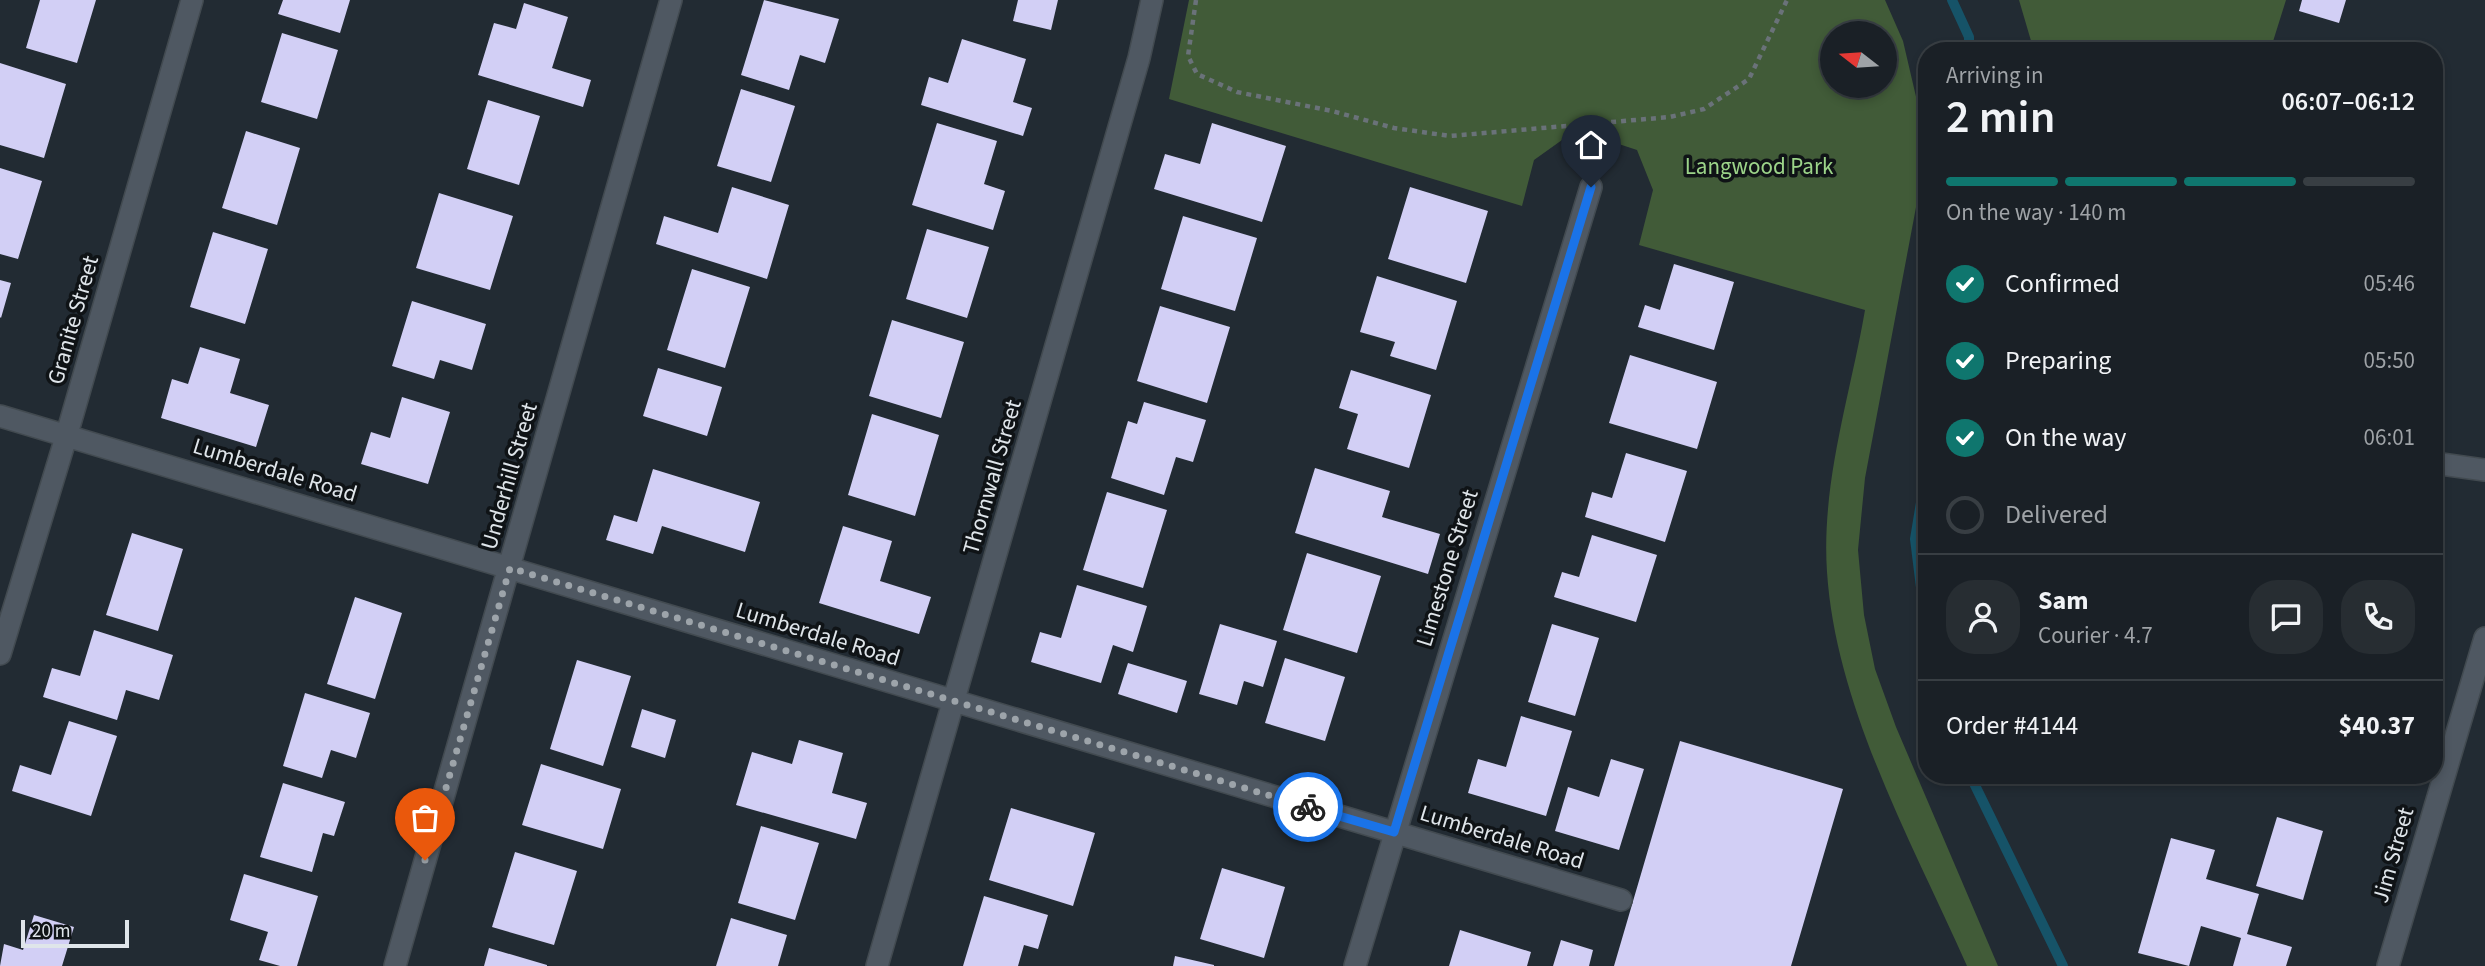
<!DOCTYPE html>
<meta charset="utf-8">
<style>
:root{--surface:#1a2026;--page:#272d32;--text:#f1f3f6;--muted:#9fa3a7;--line:#383e43;--accent:#0f766e}
body{margin:0;font-family:"Source Sans 3",sans-serif;background:var(--page);color:var(--text);height:100vh;display:flex;flex-direction:column;font-size:26px;white-space:nowrap}
*{box-sizing:border-box;margin:0}
p{font-size:23px;color:var(--muted)}
.icon{flex:none;width:38px;height:38px;fill:none;stroke:currentColor;stroke-width:2;stroke-linecap:round;stroke-linejoin:round}
.map{position:relative;flex:1;overflow:hidden}
.sheet{position:absolute;left:1918px;top:42px;width:525px;height:742px;display:flex;flex-direction:column;background:var(--surface);border-radius:28px;box-shadow:0 4px 10px #0003,0 0 0 2px var(--line)}
.sheet>*{flex:none}
.needle{width:46px;rotate:287deg}
.tools{position:absolute;left:1820px;top:21px;display:grid;gap:14px}
.tools a{display:grid;place-items:center;width:77px;height:77px;border-radius:50%;background:var(--surface);box-shadow:0 4px 10px #0003,0 0 0 2px var(--line);font-size:35px}
.scale{position:absolute;left:21px;bottom:18px;width:108px;box-sizing:border-box;padding-left:7px;border:4px solid #dfe5ea;border-top:0;font-size:19px;line-height:24px;white-space:nowrap;color:#dfe5ea;-webkit-text-stroke:5px #0f1316;paint-order:stroke}
.pin{position:absolute;display:grid;place-items:center;width:60px;height:60px;color:#fff;margin:-72px -30px;border-radius:50% 50% 50% 0;rotate:-45deg;box-shadow:0 0 7px #0007}
.pin .icon{rotate:45deg}
.courier{position:absolute;display:grid;place-items:center;width:70px;height:70px;margin:-35px;border:5px solid #1a73e8;border-radius:50%;background:#fff;color:#222;box-shadow:0 2px 9px #0007}
.head em{font-style:normal;font-weight:600}
.head div{display:flex;flex-direction:column-reverse}
.head{display:flex;align-items:center;justify-content:space-between;height:119px;padding:0 28px}
h1{font-size:46px;font-weight:600;line-height:52px}
.bar{display:grid;grid-template-columns:repeat(4,1fr);gap:10px 7px;align-content:center;height:84px;padding:0 28px}
.bar i{height:9px;border-radius:5px;background:var(--line)}
.bar .active{background:var(--accent)}
.bar p{grid-column:span 4}
.line{display:flex;align-items:center;gap:18px;padding:0 28px;border-top:2px solid var(--line)}
.line div{flex:1}
.round{display:grid;place-items:center;flex:none;width:74px;height:74px;border-radius:28px;background:var(--page)}
ol{padding:0 28px;list-style:none}
li{display:flex;align-items:center;gap:21px;height:77px}
li p{margin-inline-start:auto}
li .icon{padding:7px;border-radius:50%;background:var(--accent);color:#fff;stroke-width:4}
li:last-child{color:var(--muted)}
li i{width:38px;height:38px;border:4px solid var(--line);border-radius:50%}
.map>svg:first-child{display:block}
</style>
<div class="map">
<svg width="2485" height="966" viewBox="0 0 2485 966">
<rect width="100%" height="100%" fill="#222b33"/>
<path fill="#415b38" fill-rule="evenodd" d="M1189 0H1885L1903 41 1921 118 1917 202 1865 478 1858 550 1864 615 1875 669 1896 727 1998 966H1967C1913 844 1836 708 1827 572 1821 483 1850 397 1865 310L1639 245 1653 190 1637 150 1576 130 1534 160 1522 206 1169 99ZM1885 33V86H1832V33Z
M2019 0H2286L2270 51H2034Z"/>
<g fill="none" stroke-linecap="round" stroke-linejoin="round">
<path stroke="#165368" stroke-width="10" d="M1952 0 1969 37V51
M1927 466 1915 539 1927 636
M1970 775 2063 966"/>
</g>
<path fill="#d2cff5" d="M40 0H96L77 63 26 48Z
M283 0H350L340 33 278 14Z
M764 0 839 19 825 63 800 55 789 90 741 75Z
M1018 0H1058L1051 30 1013 21Z
M2302 0H2346L2339 23 2299 11Z
M524 3 568 17 552 68 591 80 583 107 478 75 494 23 516 29Z
M282 33 338 50 317 119 261 102Z
M962 39 1026 59 1013 102 1032 108 1023 136 921 105 929 77 948 83Z
M0 63 66 84 44 158 0 145Z
M741 89 795 106 771 182 717 166Z
M488 100 540 116 519 185 467 169Z
M937 123 997 141 984 184 1005 191 993 230 912 205Z
M1212 123 1286 146 1262 222 1154 189 1165 154 1200 164Z
M246 131 300 148 277 225 222 208Z
M0 168 42 181 18 259 0 254Z
M732 187 789 205 767 279 656 244 664 216 718 233Z
M1410 187 1488 211 1466 283 1388 259Z
M439 193 513 216 490 290 416 268Z
M1183 216 1257 238 1235 311 1161 289Z
M927 229 989 247 967 318 906 299Z
M213 232 268 249 245 324 190 307Z
M1674 264 1734 282 1714 350 1638 327 1645 305 1660 310Z
M692 269 750 287 725 368 667 350Z
M1377 276 1457 301 1436 370 1390 356 1395 342 1360 332Z
M0 280 11 283 1 318 0 317Z
M412 301 486 324 472 370 440 360 434 379 392 366Z
M1160 306 1230 327 1207 403 1137 381Z
M892 320 964 342 941 418 869 396Z
M200 347 240 359 230 393 269 405 256 447 161 418 172 379 188 384Z
M1630 355 1717 382 1697 449 1609 423Z
M658 368 722 387 707 436 643 416Z
M1351 370 1431 395 1409 468 1347 449 1358 414 1339 408Z
M402 397 450 412 428 484 361 464 371 432 390 438Z
M1144 402 1206 420 1193 462 1176 457 1164 495 1111 478 1128 421 1137 424Z
M872 414 939 435 915 516 848 495Z
M1626 453 1687 471 1665 542 1585 517 1592 492 1612 498Z
M1315 468 1390 491 1382 517 1440 534 1428 574 1295 533Z
M653 469 760 502 745 552 662 526 653 554 606 540 614 515 637 522Z
M1107 492 1167 510 1143 588 1083 570Z
M843 526 892 541 880 581 931 597 919 634 819 603Z
M132 533 183 549 158 631 106 615Z
M1592 535 1657 555 1636 622 1554 597 1562 572 1579 577Z
M1307 553 1381 576 1357 653 1283 630Z
M1077 585 1147 606 1133 652 1113 645 1101 683 1031 662 1040 632 1061 638Z
M355 597 402 613 375 699 327 684Z
M1220 624 1277 641 1263 687 1244 681 1237 705 1199 694Z
M1552 624 1599 638 1575 716 1528 702Z
M94 630 173 655 159 700 126 690 117 720 43 697 52 668 80 676Z
M1285 658 1345 677 1325 741 1265 723Z
M577 660 631 676 603 766 550 749Z
M1128 663 1187 681 1177 713 1118 694Z
M305 693 370 713 356 758 331 750 322 778 283 766Z
M642 709 676 720 665 758 631 747Z
M1521 716 1572 731 1546 816 1468 793 1478 759 1506 767Z
M69 721 117 736 91 816 12 791 20 765 51 775Z
M799 740 843 753 832 793 867 803 856 839 736 805 752 752 792 764Z
M1680 741 1843 789 1791 966H1614Z
M1611 759 1644 769 1619 850 1555 831 1568 787 1599 797Z
M541 764 621 789 603 849 522 825Z
M283 783 345 802 334 836 323 833 312 872 260 857Z
M1011 808 1095 833 1073 906 989 880Z
M2277 817 2323 831 2303 900 2256 886Z
M761 826 819 843 795 920 738 903Z
M2171 838 2215 850 2206 879 2259 894 2247 934 2292 947 2286 966H2233L2241 938 2201 926 2189 966 2138 953Z
M515 852 577 871 554 945 492 927Z
M1222 868 1285 887 1264 958 1200 939Z
M244 874 318 896 297 966H280L259 960 268 932 230 920Z
M984 896 1048 915 1038 949 1024 945 1018 966H963Z
M34 915 74 927 62 966H0L4 944 23 950Z
M731 918 787 935 778 966H716Z
M1460 930 1531 952 1527 966H1449Z
M1561 940 1593 950 1589 966H1553Z
M489 948 547 965V966H484Z
M1175 956 1214 965V966H1173Z"/>
<g fill="none" stroke-linecap="round" stroke-linejoin="round">
<defs>
<path id="lane" d="M2434 751 2449 754"/>
<path id="street" d="M0 416 1621 900
M2434 463 2485 470
M0 654 67 434 192 0
M395 966 671 0
M877 966 1139 58 1152 0
M1355 966 1591 187
M2388 966 2485 638"/>
</defs>
<use href="#lane" stroke="#424a50" stroke-width="19"/>
<use href="#street" stroke="#424a50" stroke-width="24"/>
<path stroke="#6a7279" stroke-width="4.5" stroke-dasharray="5 5" stroke-linecap="butt" d="M1196 0 1188 56 1197 74 1237 92 1332 111 1394 128 1450 136 1670 117 1704 109 1749 79 1787 0"/>
<use href="#lane" stroke="#4f5862" stroke-width="16"/>
<use href="#street" stroke="#4f5862" stroke-width="21"/>
</g>
<g fill="none" stroke-linecap="round" stroke-linejoin="round">
<path stroke="#9da4aa" stroke-width="7" stroke-dasharray="0 12.6" d="M425 860 510 568 1308 807"/>
<path stroke="#1a73e8" stroke-width="9" d="M1308 807 1394 832 1591 187"/>
</g>
<g text-anchor="middle" dominant-baseline="central" stroke-width="7" stroke-linejoin="round" paint-order="stroke">
<g font-size="23" fill="#9cd489" stroke="#0f1316">
<text x="1759" y="166">Langwood Park</text>
</g>
<g font-size="23" fill="#dfe5ea" stroke="#0f1316">
<text transform="translate(73 320) rotate(-74)">Granite Street</text>
<text transform="translate(275 470) rotate(17)">Lumberdale Road</text>
<text transform="translate(509 476) rotate(-74)">Underhill Street</text>
<text transform="translate(992 477) rotate(-74)">Thornwall Street</text>
<text transform="translate(1447 568) rotate(-73)">Limestone Street</text>
<text transform="translate(818 634) rotate(17)">Lumberdale Road</text>
<text transform="translate(1502 837) rotate(17)">Lumberdale Road</text>
<text transform="translate(2393 855) rotate(-74)">Jim Street</text>
</g>
</g>
</svg>
<div class="tools">
<a><svg class="needle" viewBox="-14 -14 28 28"><path d="M0-13l5 13h-10z" fill="#e53935"/><path d="M0 13l5-13h-10z" fill="#9fa3a7"/></svg></a>
</div>
<div class="scale">20 m</div>
<div class="pin" style="left:425px;top:860px;background:#ea580c"><svg class="icon" aria-label="bag" viewBox="0 0 24 24"><path d="M5 8h14l-1 12H6zM9 8a3 3 0 0 1 6 0"/></svg></div>
<div class="pin" style="left:1591px;top:187px;background:#1f2937"><svg class="icon" aria-label="home" viewBox="0 0 24 24"><path d="M3 11l9-7 9 7M6 9v11h12V9"/></svg></div>
<div class="courier" style="left:1308px;top:807px"><svg class="icon" aria-label="bike" viewBox="0 0 24 24"><circle cx="6" cy="16" r="4"/><circle cx="18" cy="16" r="4"/><path d="M6 16l4-8h5l3 8M10 8l3 8H6M13 5h3"/></svg></div>
<section class="sheet">
<div class="head"><div><h1>2 min</h1><p>Arriving in</p></div><em>06:07–06:12</em></div>
<div class="bar"><i class="active"></i><i class="active"></i><i class="active"></i><i></i><p>On the way · 140 m</p></div>
<ol>
<li><svg class="icon" aria-label="check" viewBox="0 0 24 24"><path d="M5 12l5 5 9-10"/></svg>Confirmed<p>05:46</p></li>
<li><svg class="icon" aria-label="check" viewBox="0 0 24 24"><path d="M5 12l5 5 9-10"/></svg>Preparing<p>05:50</p></li>
<li><svg class="icon" aria-label="check" viewBox="0 0 24 24"><path d="M5 12l5 5 9-10"/></svg>On the way<p>06:01</p></li>
<li><i></i>Delivered</li>
</ol>
<div class="line" style="height:126px"><a class="round"><svg class="icon" aria-label="person" viewBox="0 0 24 24"><circle cx="12" cy="8" r="4"/><path d="M4 21q1-7 8-7t8 7"/></svg></a><div><b>Sam</b><p>Courier · 4.7</p></div><a class="round"><svg class="icon" aria-label="chat" viewBox="0 0 24 24"><path d="M4 5h16v11H9l-5 4z"/></svg></a><a class="round"><svg class="icon" aria-label="phone" viewBox="0 0 24 24"><path d="M5 4h4l2 5-3 2q2 4 5 5l2-3 5 2v4C11 20 4 13 5 4z"/></svg></a></div>
<div class="line" style="height:91px"><div>Order #4144</div><b>$40.37</b></div>
</section>
</div>
